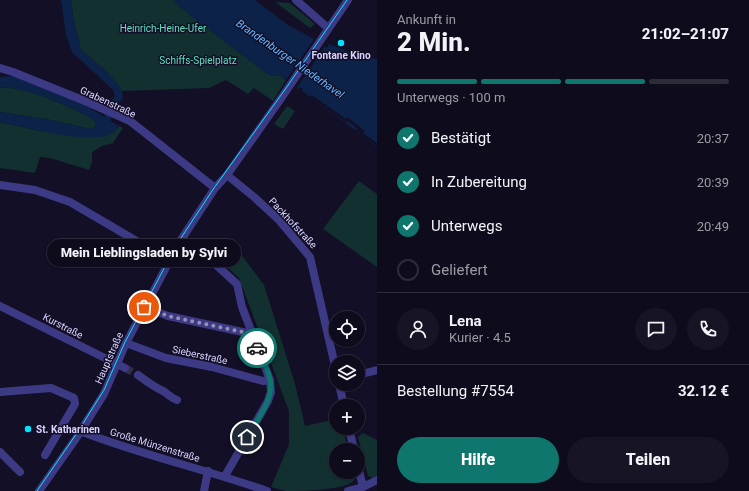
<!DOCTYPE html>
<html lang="de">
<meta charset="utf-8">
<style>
:root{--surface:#0e0b1c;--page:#171425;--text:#f1f3f6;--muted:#9b9ba3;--line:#2e2b3b;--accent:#0f766e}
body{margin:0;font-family:Roboto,sans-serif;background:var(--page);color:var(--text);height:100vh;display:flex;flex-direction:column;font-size:15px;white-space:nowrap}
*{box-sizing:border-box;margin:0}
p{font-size:13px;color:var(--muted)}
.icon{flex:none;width:22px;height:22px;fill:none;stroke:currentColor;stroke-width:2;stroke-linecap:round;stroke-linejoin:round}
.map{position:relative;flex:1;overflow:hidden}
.drawer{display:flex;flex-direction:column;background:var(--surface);width:372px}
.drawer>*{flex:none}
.fabs{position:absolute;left:329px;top:311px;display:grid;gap:8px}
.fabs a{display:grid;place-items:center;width:36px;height:36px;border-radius:50%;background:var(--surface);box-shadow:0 1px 3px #0004,0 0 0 1px var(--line);font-size:20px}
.pin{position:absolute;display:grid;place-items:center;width:34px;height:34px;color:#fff;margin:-17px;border:2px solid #fff;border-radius:50%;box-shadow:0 1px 4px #0007}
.courier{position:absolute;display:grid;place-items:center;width:40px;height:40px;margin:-20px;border:3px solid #0f766e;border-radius:50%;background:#fff;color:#222;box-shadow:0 1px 5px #0007}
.bubble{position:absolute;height:28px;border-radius:14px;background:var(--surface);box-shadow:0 1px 3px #0004,0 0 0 1px var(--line);font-size:13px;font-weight:800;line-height:28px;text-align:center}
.head em{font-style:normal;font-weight:800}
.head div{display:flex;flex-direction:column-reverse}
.head{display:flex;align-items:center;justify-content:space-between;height:68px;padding:0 20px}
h1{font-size:26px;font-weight:800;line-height:30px}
.bar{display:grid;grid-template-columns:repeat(4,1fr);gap:6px 4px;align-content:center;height:48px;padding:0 20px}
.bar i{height:5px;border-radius:3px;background:var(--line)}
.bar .active{background:var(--accent)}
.bar p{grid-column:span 4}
.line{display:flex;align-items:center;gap:10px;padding:0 20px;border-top:1px solid var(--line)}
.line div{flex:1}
.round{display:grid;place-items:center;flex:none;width:42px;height:42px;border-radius:21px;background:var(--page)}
ol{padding:0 20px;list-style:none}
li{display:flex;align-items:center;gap:12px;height:44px}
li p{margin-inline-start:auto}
li .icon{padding:4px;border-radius:50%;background:var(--accent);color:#fff;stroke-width:4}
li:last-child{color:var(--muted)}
li i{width:22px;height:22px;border:2px solid var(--line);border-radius:50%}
.primary-button{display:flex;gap:8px;margin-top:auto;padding:8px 20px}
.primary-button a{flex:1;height:46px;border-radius:24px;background:var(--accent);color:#fff;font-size:16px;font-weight:800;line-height:46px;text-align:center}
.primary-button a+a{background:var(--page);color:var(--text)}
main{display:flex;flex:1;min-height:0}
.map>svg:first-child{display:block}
</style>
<main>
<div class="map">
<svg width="377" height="491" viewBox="0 0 377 491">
<rect width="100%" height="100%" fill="#130f26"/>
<path fill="#12302f" d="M71 0H173L191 16 268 74 272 76H281L286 80 273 101 254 88 248 94 226 80 209 88 122 91 106 71 81 50 73 17Z
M275 2 290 3 315 24 310 28Z
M0 88C25 86 68 106 91 118L96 123 95 127 90 129 46 119 0 112Z
M287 106 295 111 283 129 274 124Z
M0 122 44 132 117 129 119 126 123 128 113 143 102 146 92 152V163L89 170 50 158 40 157 35 173 0 168Z
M359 181 377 194V267L323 229Z
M237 249 264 285 295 384 305 426 336 419V428H343L348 450H336V472H353L355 479C349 491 299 491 286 491 281 490 276 488 271 487L289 444V411L239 278 222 262Z
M363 433 377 440V475L373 478 368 476 358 437Z"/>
<path fill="#0c2248" d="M61 0H71L73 17 81 50 106 71 118 84 122 91 123 100 120 101 116 100 114 91 72 52 66 35Z
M173 0H255L288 25 314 39 327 48 329 44 357 55 377 59V147L358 132 359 130 357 128 355 130 302 91 303 89 300 87 298 89 281 76H272L268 74 191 16Z
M12 76 82 103 119 126C117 129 114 132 111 134 90 145 24 127 0 122V112L46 119 90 129 95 127 96 123 91 118C68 106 25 86 0 88V77Z"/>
<path fill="#130f26" d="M314 39 325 46 297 88 286 80Z
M312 95 346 119 347 117 365 131 363 133 377 143V146L358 132 359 130 348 121 347 123 310 97Z"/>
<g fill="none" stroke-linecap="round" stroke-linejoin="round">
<path stroke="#0c2248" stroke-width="7" d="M103 127 119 95 117 92"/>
<path stroke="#312d47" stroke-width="8" stroke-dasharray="8 4" stroke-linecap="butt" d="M125 368 138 375"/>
<path stroke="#3d3a85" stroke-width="8" d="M296 0 328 28
M0 68 13 72 85 101 130 121 215 188
M227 175 254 197 278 219 310 257 336 370
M0 185 35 190 70 202 169 260
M179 243 205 256 215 264 237 284 242 307 270 380 271 392 268 401 225 476
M0 306 125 368
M144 307 168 316 252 334
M126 343 166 358 212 367 263 381 270 380
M138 375C146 381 154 387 163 391 168 394 171 398 177 400
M358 375 377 370
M339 384 344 406
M0 392 51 388 74 398 75 404 45 455
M349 428 354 450
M80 431C141 455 205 469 267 491
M0 452 20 472
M358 467 363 487
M39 491 77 437 104 394 126 343 179 243 215 188 227 175 282 97 348 0
M204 491 208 471
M348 491 363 487 377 480"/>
<path stroke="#00e5ff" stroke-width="1" d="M37 491 77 433 104 390 125 342 177 244 214 188 284 91 347 0"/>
</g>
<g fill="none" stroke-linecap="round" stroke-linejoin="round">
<path stroke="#948fb3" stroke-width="4" stroke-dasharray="0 7.2" d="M144 307 168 316 252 334 257 348"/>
<path stroke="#0f766e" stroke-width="5" d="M247 437C256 421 275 398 270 380 268 369 262 358 257 348"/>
</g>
<g fill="#00e5ff" stroke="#130f26" stroke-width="1.5">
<circle cx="341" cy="43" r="4"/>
<circle cx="28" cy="429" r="4"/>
</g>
<g text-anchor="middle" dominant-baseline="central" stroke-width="3" stroke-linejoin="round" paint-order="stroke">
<g font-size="10" fill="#5fe0c0" stroke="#130f26">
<text x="163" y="28">Heinrich-Heine-Ufer</text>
<text x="198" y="60">Schiffs-Spielplatz</text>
</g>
<g font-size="10" font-weight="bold" fill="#d9d4ff" stroke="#130f26">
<text x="341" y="55">Fontane Kino</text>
<text x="36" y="429" text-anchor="start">St. Katharinen</text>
</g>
<g font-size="10" fill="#d9d4ff" stroke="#130f26">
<text transform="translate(108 102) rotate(25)">Grabenstraße</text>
<text transform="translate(293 223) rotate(47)">Packhofstraße</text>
<text transform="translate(63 326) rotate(27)">Kurstraße</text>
<text transform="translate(200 355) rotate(12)">Sieberstraße</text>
<text transform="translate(109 358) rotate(-66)">Hauptstraße</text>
<text transform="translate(155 445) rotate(17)">Große Münzenstraße</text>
</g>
<g font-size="11" font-style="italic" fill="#62b6ff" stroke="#130f26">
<text transform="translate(290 59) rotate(35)">Brandenburger Niederhavel</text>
</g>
</g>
</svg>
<div class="fabs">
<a><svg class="icon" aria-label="locate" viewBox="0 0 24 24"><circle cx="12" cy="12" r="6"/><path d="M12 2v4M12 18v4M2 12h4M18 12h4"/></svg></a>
<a><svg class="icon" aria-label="layers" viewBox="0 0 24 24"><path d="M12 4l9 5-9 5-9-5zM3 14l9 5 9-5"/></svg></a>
<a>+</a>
<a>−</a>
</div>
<div class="pin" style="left:144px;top:307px;background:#ea580c"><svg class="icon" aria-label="bag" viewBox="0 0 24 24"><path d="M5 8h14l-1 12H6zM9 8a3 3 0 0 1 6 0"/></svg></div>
<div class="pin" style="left:247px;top:437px;background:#1f2937"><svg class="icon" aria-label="home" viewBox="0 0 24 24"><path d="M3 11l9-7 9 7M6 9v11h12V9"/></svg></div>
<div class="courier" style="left:257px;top:348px"><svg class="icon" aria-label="car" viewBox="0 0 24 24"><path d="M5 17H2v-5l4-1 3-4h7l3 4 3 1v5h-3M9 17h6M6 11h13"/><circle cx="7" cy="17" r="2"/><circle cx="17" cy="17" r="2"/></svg></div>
<div class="bubble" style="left:47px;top:239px;width:194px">Mein Lieblingsladen by Sylvi</div>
</div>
<section class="drawer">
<div class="head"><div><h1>2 Min.</h1><p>Ankunft in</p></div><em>21:02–21:07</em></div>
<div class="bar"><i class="active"></i><i class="active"></i><i class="active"></i><i></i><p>Unterwegs · 100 m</p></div>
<ol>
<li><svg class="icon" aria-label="check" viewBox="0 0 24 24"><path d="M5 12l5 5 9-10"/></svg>Bestätigt<p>20:37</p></li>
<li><svg class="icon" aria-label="check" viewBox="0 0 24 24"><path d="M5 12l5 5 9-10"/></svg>In Zubereitung<p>20:39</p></li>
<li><svg class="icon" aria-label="check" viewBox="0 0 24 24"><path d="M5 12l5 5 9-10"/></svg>Unterwegs<p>20:49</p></li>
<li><i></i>Geliefert</li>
</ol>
<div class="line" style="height:72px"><a class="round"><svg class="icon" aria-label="person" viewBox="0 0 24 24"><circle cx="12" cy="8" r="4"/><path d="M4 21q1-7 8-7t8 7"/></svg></a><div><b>Lena</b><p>Kurier · 4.5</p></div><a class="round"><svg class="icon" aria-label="chat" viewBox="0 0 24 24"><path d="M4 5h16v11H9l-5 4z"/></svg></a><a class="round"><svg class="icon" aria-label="phone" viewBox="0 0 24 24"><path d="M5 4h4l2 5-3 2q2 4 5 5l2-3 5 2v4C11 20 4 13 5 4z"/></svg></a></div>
<div class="line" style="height:52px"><div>Bestellung #7554</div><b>32.12 €</b></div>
<div class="primary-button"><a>Hilfe</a><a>Teilen</a></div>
</section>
</main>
